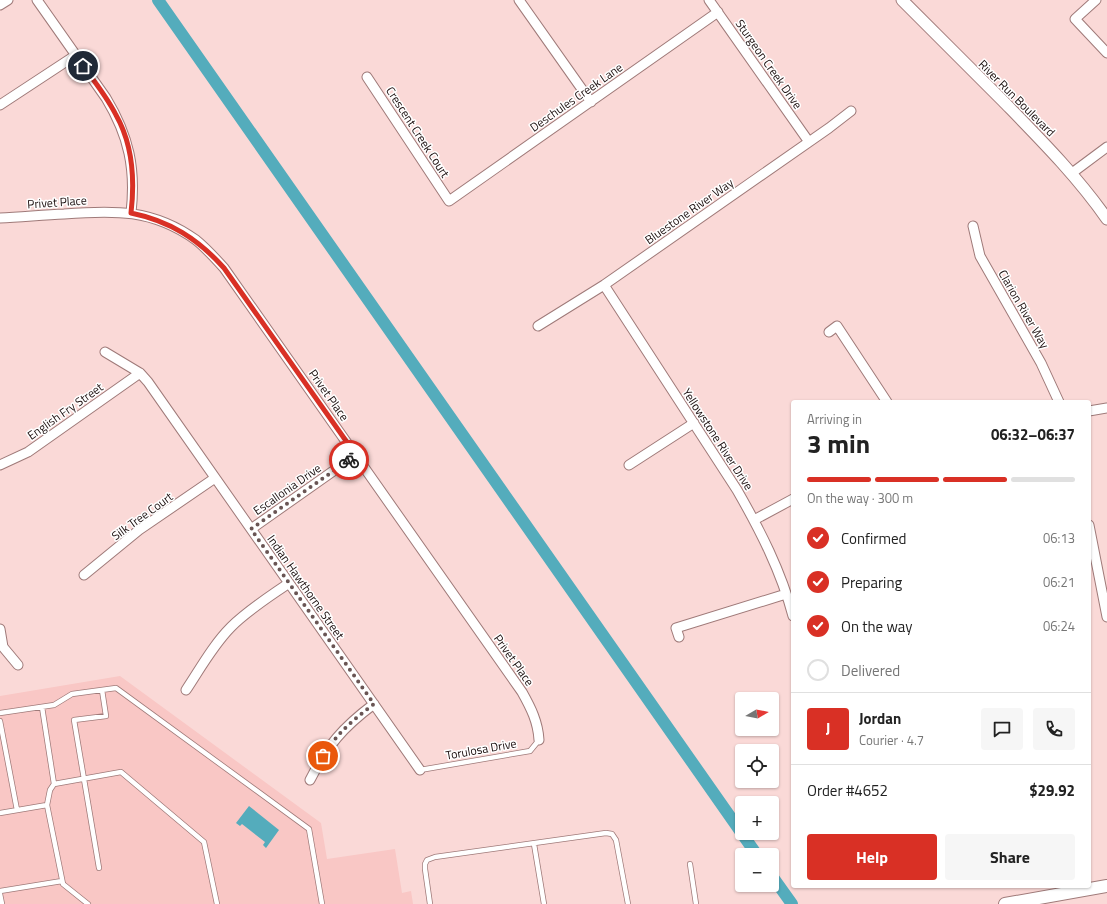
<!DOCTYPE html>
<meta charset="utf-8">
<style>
:root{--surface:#fff;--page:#f6f6f6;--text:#222;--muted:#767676;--line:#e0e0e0;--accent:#d93025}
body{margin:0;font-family:"Titillium Web",sans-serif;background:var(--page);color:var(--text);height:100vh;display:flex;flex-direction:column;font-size:15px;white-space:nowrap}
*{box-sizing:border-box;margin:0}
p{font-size:13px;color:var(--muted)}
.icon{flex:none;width:22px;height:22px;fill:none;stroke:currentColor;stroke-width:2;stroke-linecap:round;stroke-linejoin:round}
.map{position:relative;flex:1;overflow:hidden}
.sheet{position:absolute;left:791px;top:400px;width:300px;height:488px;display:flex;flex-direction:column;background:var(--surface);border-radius:4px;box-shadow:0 1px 3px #0004}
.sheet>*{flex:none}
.needle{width:26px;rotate:80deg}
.buttons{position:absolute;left:735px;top:692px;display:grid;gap:8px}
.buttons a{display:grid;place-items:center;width:44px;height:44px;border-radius:4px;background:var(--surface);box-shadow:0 1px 3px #0004;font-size:20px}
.pin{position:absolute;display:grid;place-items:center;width:34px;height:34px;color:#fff;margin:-17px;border:2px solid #fff;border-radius:50%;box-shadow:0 1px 4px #0007}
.courier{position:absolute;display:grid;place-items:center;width:40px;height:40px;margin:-20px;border:3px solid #d93025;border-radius:50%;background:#fff;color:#222;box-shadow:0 1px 5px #0007}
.head em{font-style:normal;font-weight:700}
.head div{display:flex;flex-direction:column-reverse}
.head{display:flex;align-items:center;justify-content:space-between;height:68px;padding:0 16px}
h1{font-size:26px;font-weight:700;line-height:30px}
.bar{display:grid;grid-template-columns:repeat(4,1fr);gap:6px 4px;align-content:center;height:48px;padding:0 16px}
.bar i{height:5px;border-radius:3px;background:var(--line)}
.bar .current{background:var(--accent)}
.bar p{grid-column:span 4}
.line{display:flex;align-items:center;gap:10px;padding:0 16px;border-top:1px solid var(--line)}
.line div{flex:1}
.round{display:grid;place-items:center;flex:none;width:42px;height:42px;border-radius:4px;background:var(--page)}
ol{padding:0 16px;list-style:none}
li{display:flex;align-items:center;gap:12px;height:44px}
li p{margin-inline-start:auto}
li .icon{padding:4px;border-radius:50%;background:var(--accent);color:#fff;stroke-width:4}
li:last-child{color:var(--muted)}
li i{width:22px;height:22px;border:2px solid var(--line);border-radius:50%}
.action{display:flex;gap:8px;margin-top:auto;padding:8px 16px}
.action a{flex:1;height:46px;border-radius:4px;background:var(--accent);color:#fff;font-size:16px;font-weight:700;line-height:46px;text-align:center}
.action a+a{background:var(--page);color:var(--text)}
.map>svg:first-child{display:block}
</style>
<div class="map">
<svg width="1107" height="904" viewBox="0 0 1107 904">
<rect width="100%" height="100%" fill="#fad9d7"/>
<path fill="#f9c7c5" d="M120 676 321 823 327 859 395 849 402 893 411 891 413 904H0V696Z"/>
<path fill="#54acbc" d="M249 806 279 830 266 848 263 845 265 842 242 824 240 826 236 823Z"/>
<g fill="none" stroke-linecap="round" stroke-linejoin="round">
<path stroke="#54acbc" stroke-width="12" d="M158 0 757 855
M772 876 792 904"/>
<defs>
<path id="service" d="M42 707 54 784
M0 713 54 705 72 694 116 688 309 829 322 904
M0 721 17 810
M420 770 530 751 539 740
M47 805 50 790 54 784 121 772 204 842 217 904
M0 813 47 805 63 884 88 904
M534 844 544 904
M690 864 696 904
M99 868 74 720 106 716 102 690
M0 891 62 881
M0 894 2 904
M430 904 425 869V864L427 860 435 857 606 833 612 834 616 840 628 904"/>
<path id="minor" d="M37 0 106 98C129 136 136 169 131 213
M519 0 591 102
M709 0 809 142
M1096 0 1075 19 1107 53
M0 5 8 0
M367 77 449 201 718 12
M0 105 76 55
M1072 173 1107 147
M0 218C21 217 43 215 64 214 114 210 153 209 196 240 206 248 215 258 224 268L522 692C531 708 538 722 539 740
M973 226 980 256 1041 363 1059 402
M604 285 737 490C760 530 781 571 793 616
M538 326 604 285 829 128 851 111
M829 332 837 326 887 402
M105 352 140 373 148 382 420 770
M1089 411 1107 408
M0 465 28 452 140 373
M629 465 694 423
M754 520 793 499
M1089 525 1107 617
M251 529 356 455
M84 575 139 530 215 478
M0 629 3 647 18 665
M679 637 676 628 786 594
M186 690C200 669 213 645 231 627 248 610 269 597 289 583
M310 780C328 745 342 728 374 704"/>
<path id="tertiary" d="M902 0C936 34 969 67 1003 101 1040 139 1077 176 1107 219"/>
<path id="secondary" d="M1005 904 1107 886"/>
</defs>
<use href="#service" stroke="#9f7a79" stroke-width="6"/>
<use href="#minor" stroke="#9f7a79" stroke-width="11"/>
<use href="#tertiary" stroke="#9f7a79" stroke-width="13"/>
<use href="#secondary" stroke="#9f7a79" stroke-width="14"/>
<use href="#service" stroke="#fff" stroke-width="4.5"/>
<use href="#minor" stroke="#fff" stroke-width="9"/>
<use href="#tertiary" stroke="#fff" stroke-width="11"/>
<use href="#secondary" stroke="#fff" stroke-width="12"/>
</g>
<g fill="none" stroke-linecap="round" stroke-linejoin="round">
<path stroke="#695554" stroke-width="4" stroke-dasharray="0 7.2" d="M323 756C336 734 354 719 374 704L251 529 349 460"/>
<path stroke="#d93025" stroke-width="5" d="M83 66C95 82 107 97 116 115 133 145 135 179 131 213 170 221 198 239 224 268L356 455 349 460"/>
</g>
<g text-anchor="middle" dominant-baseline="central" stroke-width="3" stroke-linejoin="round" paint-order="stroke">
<g font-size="12" fill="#1b0e0e" stroke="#fff">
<text transform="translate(769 64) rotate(55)">Sturgeon Creek Drive</text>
<text transform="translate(576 97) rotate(-35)">Deschules Creek Lane</text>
<text transform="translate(1017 98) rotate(45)">River Run Boulevard</text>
<text transform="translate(418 132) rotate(57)">Crescent Creek Court</text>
<text transform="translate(57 202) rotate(-4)">Privet Place</text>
<text transform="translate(689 211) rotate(-35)">Bluestone River Way</text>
<text transform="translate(1024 309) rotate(60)">Clarion River Way</text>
<text transform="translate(329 395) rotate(55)">Privet Place</text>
<text transform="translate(65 411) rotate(-35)">English Fry Street</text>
<text transform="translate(718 439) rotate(57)">Yellowstone River Drive</text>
<text transform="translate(287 489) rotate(-35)">Escallonia Drive</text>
<text transform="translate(142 516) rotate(-36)">Silk Tree Court</text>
<text transform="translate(306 587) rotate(55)">Indian Hawthorne Street</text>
<text transform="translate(514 660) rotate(55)">Privet Place</text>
<text transform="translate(481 749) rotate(-10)">Torulosa Drive</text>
</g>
</g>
</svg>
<div class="buttons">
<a><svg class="needle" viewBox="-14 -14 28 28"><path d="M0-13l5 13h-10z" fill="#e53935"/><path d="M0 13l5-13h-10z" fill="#767676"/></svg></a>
<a><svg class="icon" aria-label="locate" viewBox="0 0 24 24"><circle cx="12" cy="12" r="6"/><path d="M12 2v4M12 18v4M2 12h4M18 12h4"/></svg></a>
<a>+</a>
<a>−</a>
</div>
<div class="pin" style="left:323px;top:756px;background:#ea580c"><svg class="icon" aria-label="bag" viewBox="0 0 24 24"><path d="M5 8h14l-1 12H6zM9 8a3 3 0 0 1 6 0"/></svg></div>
<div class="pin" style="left:83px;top:66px;background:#1f2937"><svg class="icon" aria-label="home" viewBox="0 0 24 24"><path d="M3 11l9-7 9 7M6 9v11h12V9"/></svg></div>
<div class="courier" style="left:349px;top:460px"><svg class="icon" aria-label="bike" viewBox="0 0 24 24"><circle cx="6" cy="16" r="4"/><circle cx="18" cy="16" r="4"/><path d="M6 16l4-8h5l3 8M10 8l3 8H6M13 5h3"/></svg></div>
<section class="sheet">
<div class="head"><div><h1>3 min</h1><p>Arriving in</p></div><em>06:32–06:37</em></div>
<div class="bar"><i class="current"></i><i class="current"></i><i class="current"></i><i></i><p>On the way · 300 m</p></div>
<ol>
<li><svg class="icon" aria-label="check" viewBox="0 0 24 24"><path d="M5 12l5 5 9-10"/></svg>Confirmed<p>06:13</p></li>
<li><svg class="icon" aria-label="check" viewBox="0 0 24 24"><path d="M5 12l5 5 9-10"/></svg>Preparing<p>06:21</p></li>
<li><svg class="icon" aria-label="check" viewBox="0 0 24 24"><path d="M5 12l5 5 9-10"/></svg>On the way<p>06:24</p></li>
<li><i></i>Delivered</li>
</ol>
<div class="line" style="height:72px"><b class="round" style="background:var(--accent);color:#fff">J</b><div><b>Jordan</b><p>Courier · 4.7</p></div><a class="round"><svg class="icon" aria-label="chat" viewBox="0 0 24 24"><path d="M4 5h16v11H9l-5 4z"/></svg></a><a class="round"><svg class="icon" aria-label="phone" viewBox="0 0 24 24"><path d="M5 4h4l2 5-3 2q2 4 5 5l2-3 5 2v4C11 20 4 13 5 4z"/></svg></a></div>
<div class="line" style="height:52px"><div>Order #4652</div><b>$29.92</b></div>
<div class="action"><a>Help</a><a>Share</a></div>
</section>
</div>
